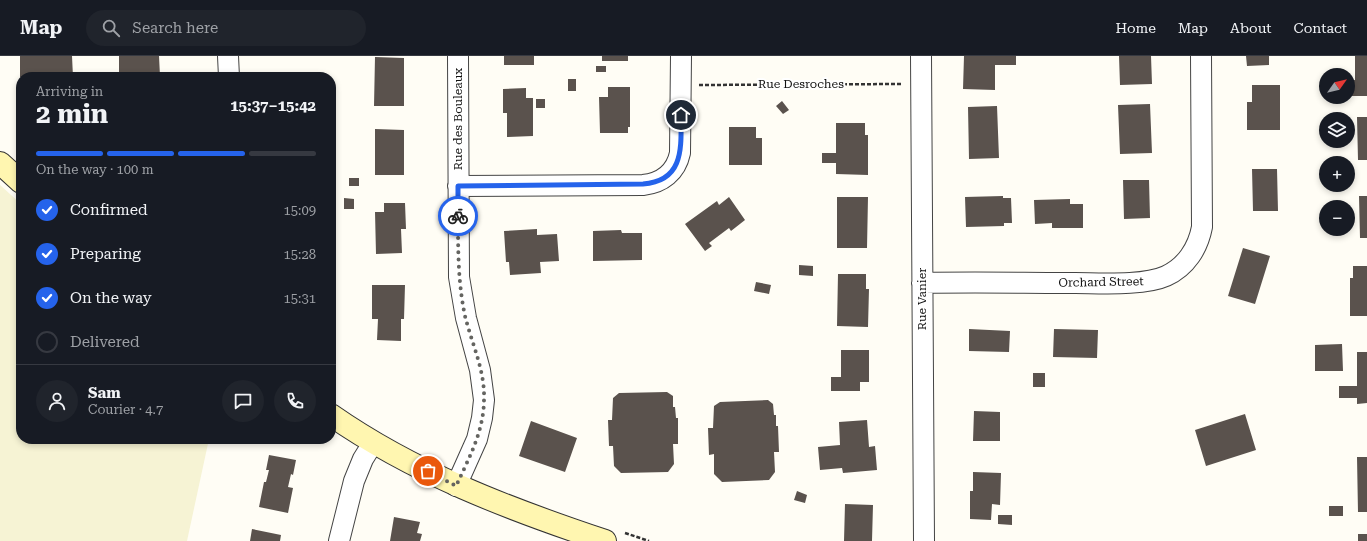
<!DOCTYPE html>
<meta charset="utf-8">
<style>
:root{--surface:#171b24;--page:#20242c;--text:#f1f3f6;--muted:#9ea1a6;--line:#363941;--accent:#2563eb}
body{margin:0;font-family:"Roboto Serif",serif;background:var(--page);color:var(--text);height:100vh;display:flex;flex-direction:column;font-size:15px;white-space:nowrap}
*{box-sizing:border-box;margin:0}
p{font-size:13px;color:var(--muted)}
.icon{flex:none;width:22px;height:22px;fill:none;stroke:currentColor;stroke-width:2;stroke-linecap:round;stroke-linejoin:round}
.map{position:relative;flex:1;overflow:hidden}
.sheet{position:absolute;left:16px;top:16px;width:320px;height:372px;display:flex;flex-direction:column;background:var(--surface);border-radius:16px;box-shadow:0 2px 6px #0003}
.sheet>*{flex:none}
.needle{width:26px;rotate:56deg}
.controls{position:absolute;left:1319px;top:12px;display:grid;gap:8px}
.controls a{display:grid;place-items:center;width:36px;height:36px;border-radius:50%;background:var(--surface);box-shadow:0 2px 6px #0003;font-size:20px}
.pin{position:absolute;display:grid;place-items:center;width:34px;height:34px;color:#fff;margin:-17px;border:2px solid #fff;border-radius:50%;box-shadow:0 1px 4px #0007}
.courier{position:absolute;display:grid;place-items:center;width:40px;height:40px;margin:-20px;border:3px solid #2563eb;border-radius:50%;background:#fff;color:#222;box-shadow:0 1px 5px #0007}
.summary em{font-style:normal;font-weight:700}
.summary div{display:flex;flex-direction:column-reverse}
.summary{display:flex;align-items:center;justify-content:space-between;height:68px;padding:0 20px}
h1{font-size:26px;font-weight:700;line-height:30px}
.bar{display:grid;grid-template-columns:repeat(4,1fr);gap:6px 4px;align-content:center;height:48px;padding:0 20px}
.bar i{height:5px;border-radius:3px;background:var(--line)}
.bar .current{background:var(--accent)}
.bar p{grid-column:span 4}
.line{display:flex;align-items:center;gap:10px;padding:0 20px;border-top:1px solid var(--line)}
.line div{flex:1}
.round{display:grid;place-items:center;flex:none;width:42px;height:42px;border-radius:21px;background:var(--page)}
ol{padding:0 20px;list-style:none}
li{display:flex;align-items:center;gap:12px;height:44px}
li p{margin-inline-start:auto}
li .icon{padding:4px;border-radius:50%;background:var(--accent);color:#fff;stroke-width:4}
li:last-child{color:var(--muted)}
li i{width:22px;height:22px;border:2px solid var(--line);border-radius:50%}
header{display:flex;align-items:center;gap:24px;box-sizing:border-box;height:56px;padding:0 20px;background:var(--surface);border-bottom:1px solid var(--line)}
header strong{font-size:19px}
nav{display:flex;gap:22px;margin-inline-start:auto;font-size:14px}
.search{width:280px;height:36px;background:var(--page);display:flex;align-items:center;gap:10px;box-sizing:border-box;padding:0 14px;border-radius:22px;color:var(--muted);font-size:15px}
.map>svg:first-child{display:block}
</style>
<header>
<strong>Map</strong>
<div class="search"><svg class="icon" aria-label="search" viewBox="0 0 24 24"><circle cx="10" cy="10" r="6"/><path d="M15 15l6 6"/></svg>Search here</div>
<nav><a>Home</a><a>Map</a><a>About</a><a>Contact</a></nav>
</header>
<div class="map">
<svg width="1367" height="485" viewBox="0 0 1367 485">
<rect width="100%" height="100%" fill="#fffdf5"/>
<path fill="#f6f3d4" d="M0 129 21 148V383H209L187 485H0Z"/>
<path fill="#5a524d" d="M20 0H72L73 21H20Z
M119 0H159L160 20 164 19V21H119Z
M504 0H534V9H504Z
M602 0H628V5H602Z
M964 0H1016V9H995V34L963 33Z
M1119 0H1151L1152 28 1120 29Z
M1246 0H1269V9L1247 10Z
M1355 0H1367V40H1351V24H1355Z
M375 1 404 2V50H374Z
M596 10H606V16H596Z
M568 23H576V35H568Z
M1252 29H1280V74H1247V46H1252Z
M608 31H630V71H628V77H600L599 41H608Z
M526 32V42H533V80L507 81V57H503V33Z
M536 43H545V52H536Z
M782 45 789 54 783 58 776 50Z
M1150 48 1152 97 1120 98 1118 49Z
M997 50 999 102 969 103 968 51Z
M1357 61H1367V104H1358Z
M836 67H865V79H868V119L836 118V107H822V97H836Z
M729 71H756V82H762V109H729Z
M375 73 404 74V119H375Z
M1252 113H1277L1278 155H1253Z
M349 122H359V130H349Z
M1123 124H1149L1150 162 1124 163Z
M1003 140V142H1011L1012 167H1004V170L966 171 965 141Z
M1359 140H1367V182H1360Z
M729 141 745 164 731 175 729 172 709 187 712 190 705 195 685 168 717 145 719 149Z
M837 141H868L867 192H837Z
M344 142 354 143V153H344Z
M1070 143V148H1083V172H1052V167L1035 168 1034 144Z
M384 147H405L406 173H401L402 197 376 198 375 156H384Z
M537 173V179L557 178 559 205 540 206 541 217 510 219 509 206H506L504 175Z
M621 174 622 177H642V204L593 205V175Z
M1243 192 1270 200 1255 248 1228 240Z
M799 209 813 210V220L799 219Z
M1353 210H1367V260H1350V222H1353Z
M838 218H866V233H869L868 271 837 270Z
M756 226 771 229 769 238 754 235Z
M372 229H405L404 263H401V285L377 284 378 263H372Z
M969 273 1010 275 1009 296 969 295Z
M1054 273 1098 274 1097 302 1053 301Z
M1342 288 1343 315H1315V289Z
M841 294H869V326H860V335H831V321H841Z
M1357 296H1367V347L1357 348V342H1339V330H1357Z
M1033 317H1045V331H1033Z
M667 336 673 340V351H675L676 362H678V388H673L674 408 668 416 621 417 614 410 613 390H609L608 364H612L613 342 619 337Z
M768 344 773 348 774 359H776V370H778L779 396H774L775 416 769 424 722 426 714 418V398L709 399 708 372H713L714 350 720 346Z
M974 355 1000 356V385H973Z
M1245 358 1256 394 1206 410 1195 374Z
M867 364 869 391 875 390 877 414 843 417 842 412 820 414 818 391 840 389 839 366Z
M531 365 577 382 565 416 519 400Z
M269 399 296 404 293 419 291 418 288 431 293 432 288 457 259 451 264 426H266L269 414H266Z
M1357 401H1367V456H1358Z
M973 416 1001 417 1000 449 992 448 991 464 970 463V435H973Z
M797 435 807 439 805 447 794 444Z
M845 448 873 449 872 485H844Z
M1329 450H1343V460H1329Z
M998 459H1012V469L998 468Z
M394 461 420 466 417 477 422 478 420 485H390Z
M252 473 281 479 280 485H250Z
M1358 478H1367V485H1358Z"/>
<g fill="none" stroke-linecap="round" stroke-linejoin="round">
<defs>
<path id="street" d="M228 0 229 21
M921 0 924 485
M458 130 643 129C662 127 676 116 680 97L681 0
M922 227C973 226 1024 227 1075 227 1099 227 1144 230 1166 220 1186 211 1198 192 1202 171L1201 0
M456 430 477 383 482 362 484 344 480 314 466 262 459 221 458 0
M339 485 354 425 363 403 373 387"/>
<path id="secondary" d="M0 107 21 126
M331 359C414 417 509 453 605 485"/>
</defs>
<use href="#street" stroke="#444" stroke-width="22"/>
<use href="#secondary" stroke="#333" stroke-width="24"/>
<path stroke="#333" stroke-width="2.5" stroke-dasharray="4 2" stroke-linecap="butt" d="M699 29 902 28
M625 477 649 485"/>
<use href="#street" stroke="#fff" stroke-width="20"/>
<use href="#secondary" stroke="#fff6b0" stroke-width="22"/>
</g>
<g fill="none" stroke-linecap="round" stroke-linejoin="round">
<path stroke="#646461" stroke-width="4" stroke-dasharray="0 7.2" d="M428 415 456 430C469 402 484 375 484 343 485 315 472 288 465 260 458 227 458 194 458 160"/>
<path stroke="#2563eb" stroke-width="5" d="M458 160V130L643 128C685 125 681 90 681 59"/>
</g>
<g text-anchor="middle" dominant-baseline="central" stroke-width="4" stroke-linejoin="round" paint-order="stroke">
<g font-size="12" fill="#111" stroke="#fff">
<text x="801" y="28">Rue Desroches</text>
<text transform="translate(458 63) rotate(-90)">Rue des Bouleaux</text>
<text transform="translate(1101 226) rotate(-1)">Orchard Street</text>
<text transform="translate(922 243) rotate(-90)">Rue Vanier</text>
</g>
</g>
</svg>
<div class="controls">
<a><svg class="needle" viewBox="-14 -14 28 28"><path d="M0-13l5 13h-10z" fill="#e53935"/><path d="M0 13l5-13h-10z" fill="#9ea1a6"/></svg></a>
<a><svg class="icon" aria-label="layers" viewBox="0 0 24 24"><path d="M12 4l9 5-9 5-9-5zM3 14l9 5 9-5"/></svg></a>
<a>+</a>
<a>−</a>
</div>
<div class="pin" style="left:428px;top:415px;background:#ea580c"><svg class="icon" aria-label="bag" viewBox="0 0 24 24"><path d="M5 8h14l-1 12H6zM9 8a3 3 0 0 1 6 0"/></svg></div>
<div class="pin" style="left:681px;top:59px;background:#1f2937"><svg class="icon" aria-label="home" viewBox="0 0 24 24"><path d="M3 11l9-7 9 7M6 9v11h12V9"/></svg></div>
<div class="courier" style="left:458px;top:160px"><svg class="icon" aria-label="bike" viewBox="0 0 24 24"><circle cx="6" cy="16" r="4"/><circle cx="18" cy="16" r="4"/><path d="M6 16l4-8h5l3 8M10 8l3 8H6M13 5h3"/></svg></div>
<section class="sheet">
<div class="summary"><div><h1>2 min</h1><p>Arriving in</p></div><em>15:37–15:42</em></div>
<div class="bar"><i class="current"></i><i class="current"></i><i class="current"></i><i></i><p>On the way · 100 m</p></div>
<ol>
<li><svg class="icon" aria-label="check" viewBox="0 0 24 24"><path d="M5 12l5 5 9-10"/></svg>Confirmed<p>15:09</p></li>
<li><svg class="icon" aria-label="check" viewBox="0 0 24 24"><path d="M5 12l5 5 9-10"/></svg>Preparing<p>15:28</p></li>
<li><svg class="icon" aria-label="check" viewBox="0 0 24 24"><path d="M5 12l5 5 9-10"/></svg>On the way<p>15:31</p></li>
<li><i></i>Delivered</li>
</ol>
<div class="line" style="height:72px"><a class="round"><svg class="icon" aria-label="person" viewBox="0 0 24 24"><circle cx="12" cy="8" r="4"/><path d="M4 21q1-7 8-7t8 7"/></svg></a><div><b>Sam</b><p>Courier · 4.7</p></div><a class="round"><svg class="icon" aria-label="chat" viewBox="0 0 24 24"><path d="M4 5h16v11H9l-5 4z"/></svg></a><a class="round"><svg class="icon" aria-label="phone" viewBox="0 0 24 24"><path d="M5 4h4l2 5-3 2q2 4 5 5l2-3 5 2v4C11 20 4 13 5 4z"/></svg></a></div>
</section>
</div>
